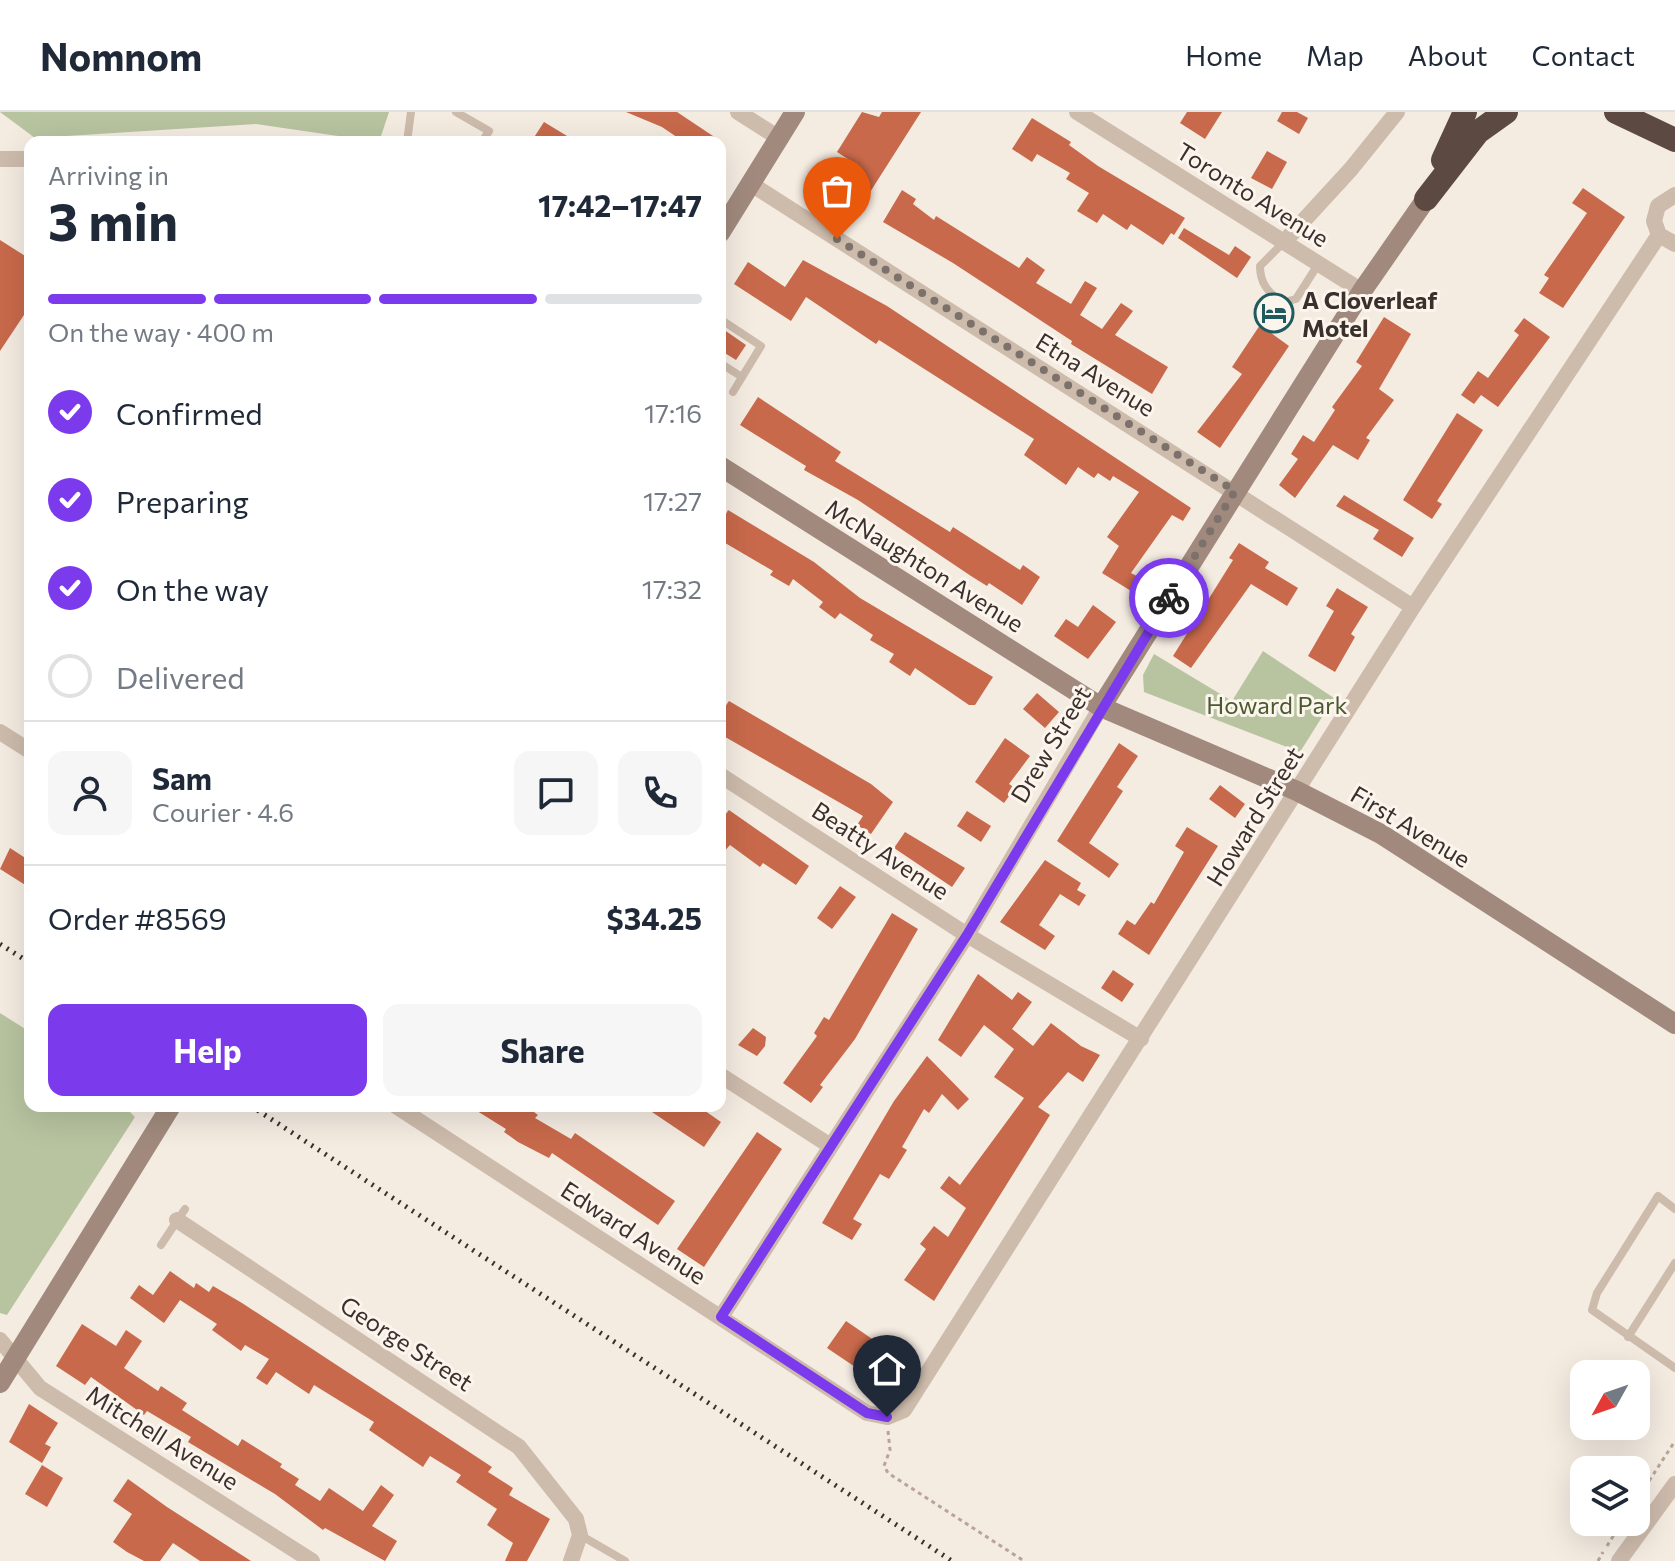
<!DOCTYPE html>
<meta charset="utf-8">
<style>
:root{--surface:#fff;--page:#f6f6f7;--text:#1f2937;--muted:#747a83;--line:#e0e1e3;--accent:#7c3aed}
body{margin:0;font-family:Commissioner,sans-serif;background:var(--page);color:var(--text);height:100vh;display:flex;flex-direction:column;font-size:30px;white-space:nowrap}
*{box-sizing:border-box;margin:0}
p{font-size:26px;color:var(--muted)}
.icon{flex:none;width:44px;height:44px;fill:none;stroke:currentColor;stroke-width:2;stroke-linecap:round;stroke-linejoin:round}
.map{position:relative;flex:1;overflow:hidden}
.side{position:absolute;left:24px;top:24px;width:702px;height:976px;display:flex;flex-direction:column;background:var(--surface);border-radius:16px;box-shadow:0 8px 32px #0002}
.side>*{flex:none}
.needle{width:52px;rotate:230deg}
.fabs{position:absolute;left:1570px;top:1248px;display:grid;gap:16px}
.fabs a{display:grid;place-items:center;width:80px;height:80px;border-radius:16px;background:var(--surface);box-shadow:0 8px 32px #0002;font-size:40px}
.pin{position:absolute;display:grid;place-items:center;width:68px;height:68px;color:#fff;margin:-82px -34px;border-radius:50% 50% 50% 0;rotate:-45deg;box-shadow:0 0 8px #0007}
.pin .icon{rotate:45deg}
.courier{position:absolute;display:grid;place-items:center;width:80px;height:80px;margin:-40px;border:6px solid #7c3aed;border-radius:50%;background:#fff;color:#222;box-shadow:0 2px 10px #0007}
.summary em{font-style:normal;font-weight:700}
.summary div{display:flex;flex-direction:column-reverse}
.summary{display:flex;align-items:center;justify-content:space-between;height:136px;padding:0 24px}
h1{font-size:52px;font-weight:700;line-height:60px}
.bar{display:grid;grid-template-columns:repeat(4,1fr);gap:12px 8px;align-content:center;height:96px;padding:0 24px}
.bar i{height:10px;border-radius:6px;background:var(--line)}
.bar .current{background:var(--accent)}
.bar p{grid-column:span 4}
.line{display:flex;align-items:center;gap:20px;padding:0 24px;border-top:2px solid var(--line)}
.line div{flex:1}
.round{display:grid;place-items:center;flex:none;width:84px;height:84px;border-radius:16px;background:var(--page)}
ol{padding:0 24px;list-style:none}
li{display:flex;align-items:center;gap:24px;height:88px}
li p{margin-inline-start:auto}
li .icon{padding:8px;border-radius:50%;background:var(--accent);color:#fff;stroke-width:4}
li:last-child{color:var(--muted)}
li i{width:44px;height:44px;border:4px solid var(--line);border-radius:50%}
.button{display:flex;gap:16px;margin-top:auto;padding:16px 24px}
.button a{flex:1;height:92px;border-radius:16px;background:var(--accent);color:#fff;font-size:32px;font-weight:700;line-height:92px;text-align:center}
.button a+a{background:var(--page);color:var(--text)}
header{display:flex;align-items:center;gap:48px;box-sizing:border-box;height:112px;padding:0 40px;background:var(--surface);border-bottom:2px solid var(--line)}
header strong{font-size:38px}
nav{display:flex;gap:44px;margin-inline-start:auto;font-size:28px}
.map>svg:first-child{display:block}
</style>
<header>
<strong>Nomnom</strong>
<nav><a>Home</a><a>Map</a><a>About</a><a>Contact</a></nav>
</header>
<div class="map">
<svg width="1675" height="1449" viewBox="0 0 1675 1449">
<rect width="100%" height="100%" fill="#f4ebe1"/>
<path fill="#b8c4a0" d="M0 0H389L379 30 256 12 35 26Z
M1263 539 1334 586 1300 640 1144 580 1143 563 1154 542 1232 589Z
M0 901 30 920V994H124L135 1005 7 1203 0 1201Z"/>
<path fill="#c8694b" d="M626 0H677L722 30H684L662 15Z
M862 0 879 5 882 0H921L858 99 830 82 851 49 837 40Z
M1187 0H1222L1205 27 1180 11Z
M1282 0H1297L1308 6 1299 22 1277 9Z
M1032 6 1071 30 1069 33 1098 54 1185 106 1174 123 1171 121 1163 133 1131 112 1127 118 1103 102 1097 111 1077 99 1089 81 1066 67 1070 61 1037 42 1032 50 1012 37Z
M544 10 577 30H531Z
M1267 39 1287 50 1272 77 1251 66Z
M1583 76 1625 105 1563 196 1539 181 1549 166 1544 163 1587 101 1572 91Z
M902 78 916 87 913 92 934 108 936 104 1019 156 1027 145 1045 158 1036 171 1071 192 1085 169 1097 176 1080 203 1102 217 1121 191 1133 199 1115 223 1168 255 1152 282 1071 232 1072 229 953 151 883 110Z
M1184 116 1229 143 1235 134 1251 145 1237 166 1178 126Z
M0 128 30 147V194L0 239Z
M803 148 887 194 1191 396 1183 409 1172 403 1131 461 1144 468 1136 482 1102 461 1119 434 1107 425 1139 380 1113 364 1110 369 1098 361 1094 366 1078 355 1066 373 1024 343 1034 327 879 228 876 232 806 185 791 209 734 172 748 150 785 175Z
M1384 205 1411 222 1379 277 1394 288 1366 326 1370 328 1358 348 1333 333 1295 386 1279 373 1298 347 1291 342 1303 323 1314 330 1335 298 1332 295 1362 254 1356 250Z
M1524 206 1550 225 1498 295 1481 283 1474 292 1461 283 1478 259 1488 266 1519 223 1514 219Z
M1260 213 1289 234 1220 336 1197 320 1242 262 1232 255Z
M720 215 746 233 736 248 720 238Z
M758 285 841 340 835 349 950 420 953 415 1020 458 1023 453 1040 465 1022 493 989 471 987 474 971 464 858 388 804 358 806 354 740 313Z
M1457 301 1483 318 1437 389 1442 392 1432 407 1403 388Z
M1344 383 1414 426 1402 445 1373 427 1379 418 1336 394Z
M728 398 814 450 860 486 993 565 975 593H969L915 556 910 564 889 550 894 542 870 528 873 523 840 501 835 507 819 495 823 490 793 467 789 474 770 463 773 459 720 428V413Z
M1239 431 1269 450 1265 456 1298 476 1287 494 1251 472 1191 556 1173 544 1233 448 1229 446Z
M1337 476 1368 495 1351 522 1355 525 1335 560 1308 544 1334 499 1326 494Z
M1093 493 1116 510 1088 547 1054 524 1066 507 1078 515Z
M1037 581 1059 600 1045 616 1023 597Z
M729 589 871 672 893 690 871 722 857 713 863 704 720 622V602Z
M1005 626 1030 644 1009 672 1015 676 1004 691 975 670Z
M1119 631 1138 644 1117 675 1123 679 1089 731 1119 752 1109 766 1057 729Z
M1220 673 1245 692 1235 706 1209 687Z
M729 698 809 754 796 773 763 751 760 755 730 733 720 744V709Z
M967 699 991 714 981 730 957 714Z
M1187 715 1218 734 1149 843 1118 822 1127 808 1135 813 1151 790 1154 792 1184 740 1175 734Z
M905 720 965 756 952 775 894 736Z
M10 736 30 749V776L0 757Z
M1045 748 1081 771 1077 778 1086 783 1079 794 1060 782 1039 813 1055 824 1045 838 1000 810Z
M840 774 856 785 832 817 817 806Z
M892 801 918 817 855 927 820 973 823 975 811 991 783 971 817 924 814 921 824 905 829 908Z
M1113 858 1134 872 1122 890 1101 876Z
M978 862 1012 888 1018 880 1032 890 1012 917 1033 934 1051 911 1081 934 1100 943 1083 970 1068 960 1038 995 1050 1003 934 1189 904 1168 926 1137 920 1132 934 1114 948 1125 966 1096 940 1076 949 1064 960 1073 1024 986 994 965 1014 937 984 913 961 945 938 928Z
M753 916 766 925 765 934 757 944 738 933Z
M927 944 969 987 958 998 942 982 929 1001 924 997 902 1035 907 1038 889 1067 880 1062 853 1107 862 1112 852 1128 822 1111 894 989Z
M469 994H526L538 1003 535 1006 571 1027 575 1021 675 1089 658 1113 552 1041 549 1046 518 1030 504 1020 506 1017Z
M643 994H698L721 1010 704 1035Z
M757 1020 782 1037 704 1155 677 1137Z
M170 1159 194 1176 196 1171 209 1180 213 1174 242 1191 492 1355 488 1360 513 1376 509 1383 550 1407 527 1449H505L513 1431 487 1413 497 1397 456 1370 461 1363 430 1344 423 1355 369 1318 374 1310 314 1273 309 1282 276 1260 267 1273 256 1266 269 1247 245 1233 241 1239 212 1218 217 1212 180 1188 164 1211 130 1186 139 1173 153 1183Z
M846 1209 897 1244 879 1271 827 1236Z
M82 1212 116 1234 126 1218 142 1229 124 1256 158 1279 161 1274 187 1291 182 1298 238 1334 242 1327 282 1352 280 1355 299 1367 295 1373 320 1389 329 1376 363 1399 381 1373 394 1383 372 1414 397 1429 385 1449 325 1416 323 1418 275 1382 188 1330 191 1325 147 1299 144 1303 91 1265 85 1273 56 1254Z
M29 1292 58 1311 45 1332 51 1335 42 1351 9 1330Z
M42 1353 63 1366 47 1395 25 1382Z
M128 1367 167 1395 251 1449H200L173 1431 160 1449H144L127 1440 113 1430 132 1402 113 1389Z"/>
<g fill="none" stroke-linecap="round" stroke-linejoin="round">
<path stroke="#b9a596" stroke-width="3" stroke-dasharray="4 4" stroke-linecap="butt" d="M888 1319 890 1338 884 1354 888 1361 1024 1449
M1636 1389 1675 1329
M1607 1434 1622 1410
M1598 1449 1603 1440"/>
<path stroke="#cdbbac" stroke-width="8" d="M456 0 489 19 482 30
M407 30 411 0
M1284 130 1260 154C1260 172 1268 179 1281 191L1296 187 1319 151
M720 207 761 234 733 280
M720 251 742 265
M1675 1097 1658 1084 1597 1181 1592 1198 1675 1256
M161 1133 185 1097
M1628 1225 1675 1151
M580 1423 625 1449"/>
<path stroke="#cdbbac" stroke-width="16" d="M738 0 779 26
M1077 0 1362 179
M0 47H30
M751 72 1413 495
M1675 83 1658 94 1654 109 1659 123 1675 132
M1284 130 1351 57 1397 0
M0 620 30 639
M720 663 967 823 1141 927
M720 963 829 1033
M396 994 867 1301 887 1305 904 1298 1413 495 1659 123
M177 1108 519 1335 576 1407 580 1423 571 1449
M721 1205 967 823 1101 595
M0 1228 40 1276 312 1449
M1619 1449 1675 1372"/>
<path stroke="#a18a7d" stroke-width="20" d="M720 121 795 0
M720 354 1101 595 1297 679 1381 722 1675 912
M1101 595 1362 179 1426 87
M0 1271 171 994"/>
<path stroke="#5c4a42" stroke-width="24" d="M1616 0 1675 28
M1443 48 1465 0
M1426 87 1478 20 1506 0"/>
<path stroke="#3b302b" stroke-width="5" stroke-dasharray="2 6" stroke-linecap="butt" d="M0 832 30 851
M251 994 952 1449"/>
</g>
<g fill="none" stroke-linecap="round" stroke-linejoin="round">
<path stroke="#7c716b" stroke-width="8" stroke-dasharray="0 14.4" d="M837 127 1235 379 1169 486"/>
<path stroke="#7c3aed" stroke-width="10" d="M887 1305 867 1301 721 1205 967 823 1169 486"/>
</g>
<defs>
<symbol id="hotel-ring" viewBox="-11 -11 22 22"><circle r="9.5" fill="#fbf5ee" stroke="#1f5a5e" stroke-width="1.5"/><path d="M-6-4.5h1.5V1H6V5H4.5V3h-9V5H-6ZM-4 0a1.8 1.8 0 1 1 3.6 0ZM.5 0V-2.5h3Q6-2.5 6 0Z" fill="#1f5a5e"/></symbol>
</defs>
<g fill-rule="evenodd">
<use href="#hotel-ring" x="1252" y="179" width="44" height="44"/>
</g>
<g text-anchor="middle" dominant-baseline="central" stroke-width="6" stroke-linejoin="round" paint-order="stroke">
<g font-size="24" fill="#3b302b" stroke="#fbf5ee">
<text transform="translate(1253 82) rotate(32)">Toronto Avenue</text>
<text transform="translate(1096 262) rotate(32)">Etna Avenue</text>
<text transform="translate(925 453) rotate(32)">McNaughton Avenue</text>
<text transform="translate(1050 632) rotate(-59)">Drew Street</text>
<text transform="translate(1254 704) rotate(-58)">Howard Street</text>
<text transform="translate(1411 714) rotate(31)">First Avenue</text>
<text transform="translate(881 738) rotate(33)">Beatty Avenue</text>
<text transform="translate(634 1120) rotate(33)">Edward Avenue</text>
<text transform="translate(407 1231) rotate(33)">George Street</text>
<text transform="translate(163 1325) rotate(32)">Mitchell Avenue</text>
</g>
<g font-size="24" font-weight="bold" fill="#3b302b" stroke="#fbf5ee" text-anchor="start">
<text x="1302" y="187">A Cloverleaf<tspan x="1302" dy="28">Motel</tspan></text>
</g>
<g font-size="24" fill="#4a5a2e" stroke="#fbf5ee">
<text x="1277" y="592">Howard Park</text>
</g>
</g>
</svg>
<div class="fabs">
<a><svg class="needle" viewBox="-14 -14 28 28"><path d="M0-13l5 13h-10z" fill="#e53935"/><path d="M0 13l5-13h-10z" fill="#747a83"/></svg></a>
<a><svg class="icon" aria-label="layers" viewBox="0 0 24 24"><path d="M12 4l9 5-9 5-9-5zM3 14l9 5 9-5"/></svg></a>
</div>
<div class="pin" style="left:837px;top:127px;background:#ea580c"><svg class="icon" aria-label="bag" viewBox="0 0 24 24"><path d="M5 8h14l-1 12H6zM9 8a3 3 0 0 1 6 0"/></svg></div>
<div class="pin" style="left:887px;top:1305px;background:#1f2937"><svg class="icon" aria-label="home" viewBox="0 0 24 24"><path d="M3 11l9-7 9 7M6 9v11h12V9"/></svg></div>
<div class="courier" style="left:1169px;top:486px"><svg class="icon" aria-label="bike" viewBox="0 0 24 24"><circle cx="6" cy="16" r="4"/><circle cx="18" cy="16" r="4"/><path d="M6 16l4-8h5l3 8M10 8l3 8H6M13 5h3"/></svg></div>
<section class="side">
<div class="summary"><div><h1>3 min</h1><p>Arriving in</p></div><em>17:42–17:47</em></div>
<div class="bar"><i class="current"></i><i class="current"></i><i class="current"></i><i></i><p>On the way · 400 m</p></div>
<ol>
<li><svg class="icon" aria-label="check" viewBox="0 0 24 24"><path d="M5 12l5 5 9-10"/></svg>Confirmed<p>17:16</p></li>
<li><svg class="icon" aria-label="check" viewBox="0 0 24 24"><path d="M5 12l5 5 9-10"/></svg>Preparing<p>17:27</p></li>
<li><svg class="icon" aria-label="check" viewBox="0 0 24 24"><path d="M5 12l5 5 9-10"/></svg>On the way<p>17:32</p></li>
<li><i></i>Delivered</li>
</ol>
<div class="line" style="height:144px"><a class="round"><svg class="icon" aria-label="person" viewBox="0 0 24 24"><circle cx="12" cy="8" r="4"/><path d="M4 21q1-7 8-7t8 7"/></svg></a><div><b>Sam</b><p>Courier · 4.6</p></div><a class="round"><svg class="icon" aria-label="chat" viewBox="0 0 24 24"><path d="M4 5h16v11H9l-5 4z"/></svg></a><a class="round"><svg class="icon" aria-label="phone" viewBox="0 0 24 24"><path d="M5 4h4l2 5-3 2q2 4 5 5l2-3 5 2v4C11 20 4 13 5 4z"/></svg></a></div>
<div class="line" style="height:104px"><div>Order #8569</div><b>$34.25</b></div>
<div class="button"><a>Help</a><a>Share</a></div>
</section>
</div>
